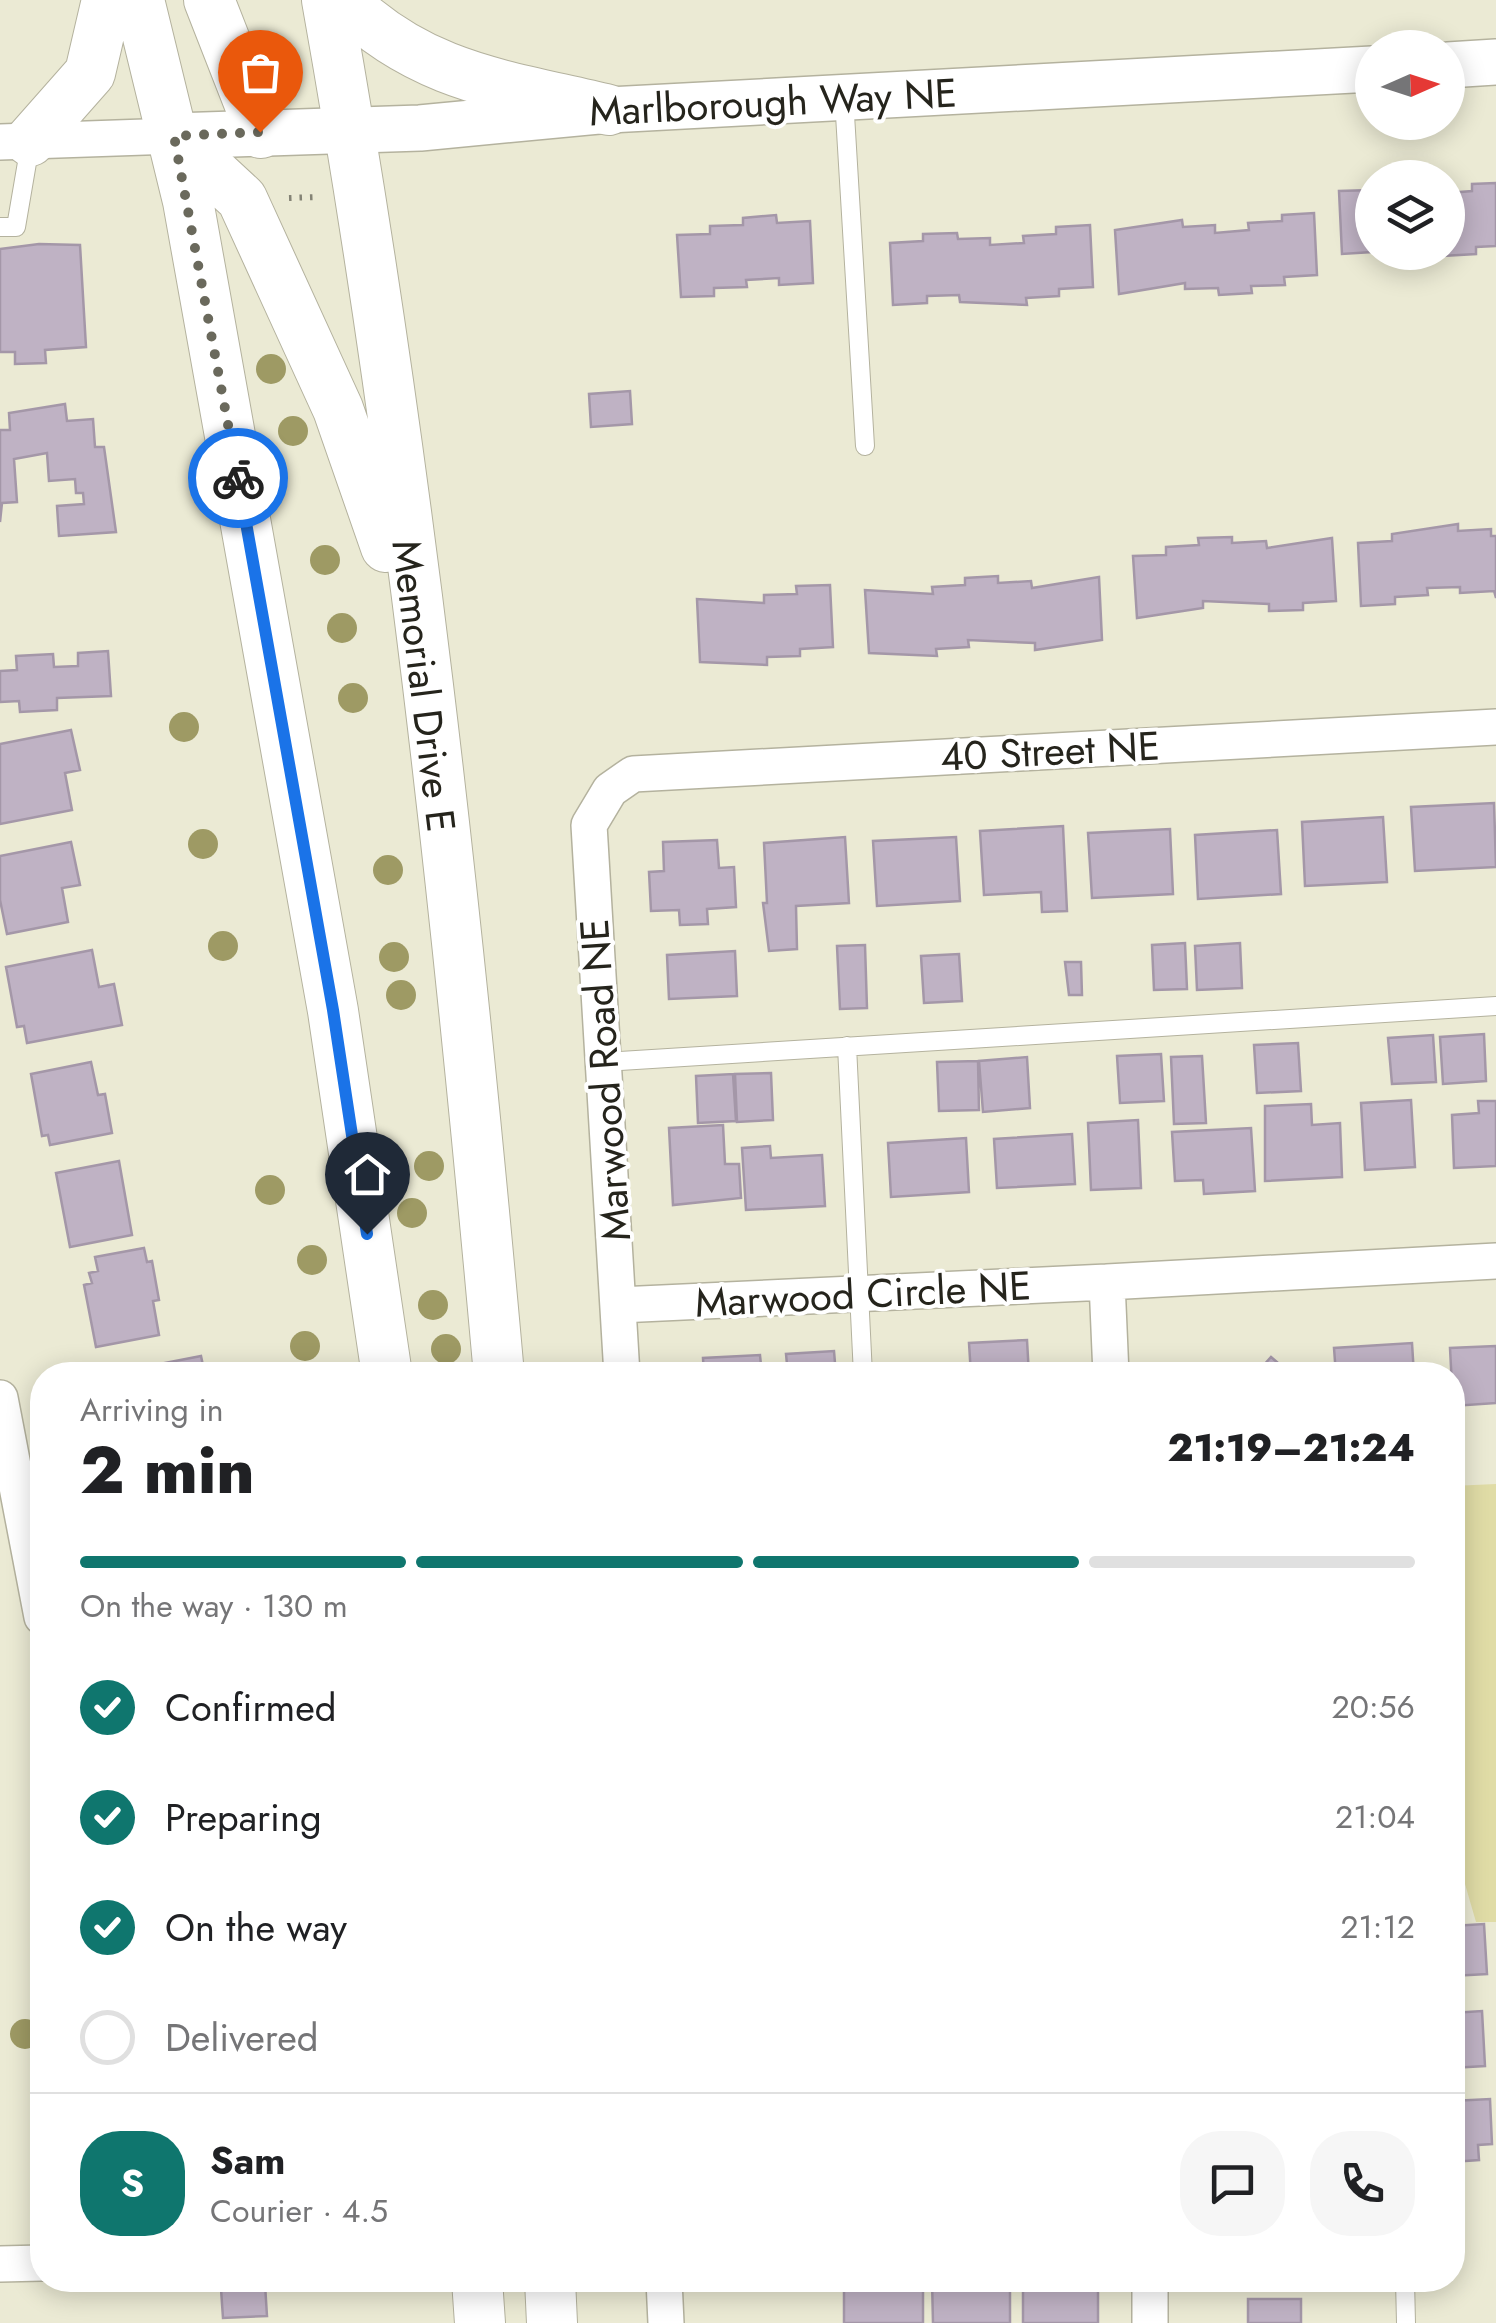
<!DOCTYPE html>
<meta charset="utf-8">
<style>
:root{--surface:#fff;--page:#f6f6f6;--text:#202124;--muted:#757577;--line:#e0e0e0;--accent:#0f766e}
body{margin:0;font-family:Jost,sans-serif;background:var(--page);color:var(--text);height:100vh;display:flex;flex-direction:column;font-size:38px;white-space:nowrap}
*{box-sizing:border-box;margin:0}
p{font-size:32px;color:var(--muted)}
.icon{flex:none;width:55px;height:55px;fill:none;stroke:currentColor;stroke-width:2;stroke-linecap:round;stroke-linejoin:round}
.map{position:relative;flex:1;overflow:hidden}
.details{position:absolute;left:30px;top:1362px;width:1435px;height:930px;display:flex;flex-direction:column;background:var(--surface);border-radius:40px;box-shadow:0 5px 25px #0003}
.details>*{flex:none}
.needle{width:65px;rotate:87deg}
.fabs{position:absolute;left:1355px;top:30px;display:grid;gap:20px}
.fabs a{display:grid;place-items:center;width:110px;height:110px;border-radius:50%;background:var(--surface);box-shadow:0 5px 25px #0003;font-size:50px}
.pin{position:absolute;display:grid;place-items:center;width:85px;height:85px;color:#fff;margin:-102px -42px;border-radius:50% 50% 50% 0;rotate:-45deg;box-shadow:0 0 10px #0007}
.pin .icon{rotate:45deg}
.courier{position:absolute;display:grid;place-items:center;width:100px;height:100px;margin:-50px;border:8px solid #1a73e8;border-radius:50%;background:#fff;color:#222;box-shadow:0 2px 12px #0007}
.overview em{font-style:normal;font-weight:800}
.overview div{display:flex;flex-direction:column-reverse}
.overview{display:flex;align-items:center;justify-content:space-between;height:170px;padding:0 50px}
h1{font-size:65px;font-weight:800;line-height:75px}
.bar{display:grid;grid-template-columns:repeat(4,1fr);gap:15px 10px;align-content:center;height:120px;padding:0 50px}
.bar i{height:12px;border-radius:8px;background:var(--line)}
.bar .on{background:var(--accent)}
.bar p{grid-column:span 4}
.line{display:flex;align-items:center;gap:25px;padding:0 50px;border-top:2px solid var(--line)}
.line div{flex:1}
.round{display:grid;place-items:center;flex:none;width:105px;height:105px;border-radius:40px;background:var(--page)}
ol{padding:0 50px;list-style:none}
li{display:flex;align-items:center;gap:30px;height:110px}
li p{margin-inline-start:auto}
li .icon{padding:10px;border-radius:50%;background:var(--accent);color:#fff;stroke-width:4}
li:last-child{color:var(--muted)}
li i{width:55px;height:55px;border:5px solid var(--line);border-radius:50%}
.map>svg:first-child{display:block}
</style>
<div class="map">
<svg width="1496" height="2323" viewBox="0 0 1496 2323">
<rect width="100%" height="100%" fill="#ebead4"/>
<path fill="#e0dca6" d="M1496 1484V1922H1476L1465 1884H1453L1452 1486Z"/>
<path fill="#bfb2c4" stroke="#a497a8" stroke-width="2.5" d="M1372 183V252L1342 254 1339 191 1372 190Z
M1496 183V246L1476 247V254L1442 256 1448 252V193L1472 191V184Z
M1314 213 1317 275 1284 277 1285 285 1251 286 1252 293 1219 295 1218 288 1185 289V283L1119 294 1115 230 1182 220 1183 227 1215 225V233L1249 230 1248 223 1282 221V215Z
M776 215 777 223 810 221 813 283 779 285V278L746 280 747 287 714 288V296L681 297 677 235 710 234V226L743 225V218Z
M1090 225 1093 287 1059 289V296L1026 298 1027 305 960 302 959 295 927 296V303L893 305 890 243 923 241V234L957 233 958 239 990 238V245L1024 243 1023 236 1056 234V227Z
M39 244 80 245 86 347 45 350 46 363 15 364V352H0V249Z
M630 391 632 424 591 427 589 394Z
M65 404 67 421 93 419 95 447H104L116 532 59 536 57 506 84 504 83 493H76L75 479 49 481 47 453 14 459 17 502 2 503 0 522V430H10L9 413Z
M1458 524V531L1491 529V536H1496V598L1494 591 1460 593V587L1427 588 1428 595 1395 597V604L1361 606 1358 543 1392 541V534Z
M1232 537V543L1266 541 1267 548 1332 538 1336 601 1303 603V610L1269 611V604L1203 601V608L1137 618 1133 556 1166 555V547L1199 545 1198 538Z
M998 576V583L1031 581 1032 588 1099 577 1102 640 1035 650V643L968 640 969 647 936 649 937 656 869 653 865 590 933 594 932 587 965 585V578Z
M830 585 833 647 800 649V656L767 657V665L700 662 697 599 764 603V595L797 594 796 586Z
M108 651 111 696 57 698V710L20 712 19 701 0 702V671L17 670 16 656 53 654 54 667 78 666V653Z
M71 730 80 770 65 773 72 810 0 824V744Z
M1494 803 1496 867 1415 871 1411 807Z
M1383 817 1387 882 1305 886 1302 822Z
M1063 826 1067 911 1042 912 1041 892 984 895 980 831Z
M1170 829 1173 894 1092 898 1088 833Z
M1277 830 1281 894 1198 899 1195 835Z
M845 837 849 903 796 906 797 949 769 951 763 903H767L764 843Z
M956 837 960 901 877 906 873 841Z
M717 840 719 868 734 867 736 907 707 909 708 924 680 925 679 910 651 911 649 872 664 871 663 842Z
M71 842 80 885 62 888 68 922 7 934 0 900V856Z
M1185 943 1187 989 1154 990 1152 945Z
M1240 943 1242 988 1197 990 1195 946Z
M865 945 867 1008 840 1009 837 946Z
M92 950 99 987 114 984 122 1025 27 1043 24 1026 17 1027 6 967Z
M735 951 737 996 669 999 667 955Z
M959 954 962 1001 924 1003 921 956Z
M1065 962H1081L1082 995H1069Z
M1484 1034 1486 1081 1443 1084 1440 1037Z
M1433 1035 1436 1082 1392 1084 1388 1038Z
M1298 1043 1301 1091 1257 1093 1254 1045Z
M1161 1054 1164 1101 1120 1103 1117 1056Z
M1202 1056 1206 1123 1174 1124 1171 1057Z
M1027 1057 1030 1108 983 1112 979 1061Z
M978 1061 979 1110 939 1111 937 1062Z
M91 1062 98 1095 105 1094 112 1133 50 1145 48 1135 42 1136 31 1074Z
M771 1073 773 1120 737 1122 735 1074Z
M733 1074 736 1121 698 1123 696 1076Z
M1411 1100 1415 1167 1365 1170 1361 1103Z
M1478 1101H1496V1166L1454 1168 1452 1115 1479 1113Z
M1311 1104 1312 1125 1340 1123 1342 1177 1265 1181V1106Z
M1138 1120 1141 1188 1091 1190 1088 1123Z
M723 1125 725 1164H739L741 1198 673 1205 669 1128Z
M1251 1128 1255 1191 1204 1194 1203 1180 1175 1181 1172 1132Z
M1072 1134 1075 1184 997 1188 994 1139Z
M966 1138 969 1192 891 1197 888 1143Z
M770 1146 771 1158 822 1155 825 1206 746 1210 742 1148Z
M119 1161 132 1235 70 1247 56 1173Z
M144 1248 147 1262 152 1261 159 1300 153 1301 159 1335 96 1347 84 1285 92 1283 89 1273 98 1271 95 1257Z
M1027 1340 1029 1375H971L969 1343Z
M1412 1343 1414 1375H1336L1334 1348Z
M1496 1346V1403L1453 1406 1450 1348Z
M834 1351 836 1375H788L786 1354Z
M760 1355 762 1375H704L703 1358Z
M201 1356 205 1375H135L134 1369Z
M1271 1357 1292 1375H1255Z
M1484 1924 1487 1974 1452 1976V1926Z
M1482 2011 1485 2066 1452 2068V2013Z
M1490 2099 1492 2144 1478 2145 1479 2160 1452 2162V2101Z
M186 2280H273L265 2284 267 2316 223 2318 221 2289 187 2287Z
M844 2280H923V2323H844Z
M932 2280H1010V2323H933Z
M1023 2280H1098V2323H1023Z
M1250 2280H1300V2287H1250Z
M1248 2299H1301V2323H1248Z"/>
<g fill="none" stroke-linecap="round" stroke-linejoin="round">
<defs>
<path id="service" d="M844 98 865 446
M0 227H16L30 145
M847 1046 863 1375
M604 1062 1496 1006
M1405 2280 1406 2323"/>
<path id="minor" d="M0 142 174 136
M619 1305 1107 1282
M622 1375 589 825 610 790 633 774 1496 727
M1111 1375 1107 1282 1496 1261
M0 1398 42 1617
M0 2264 42 2263
M664 2280 666 2323
M1150 2323V2280"/>
<path id="tertiary" d="M1448 65 1496 62
M174 136 420 128 609 110 1372 69"/>
<path id="secondary" d="M139 0 188 201 333 1011 387 1375
M209 0 261 133
M327 0C408 454 458 916 499 1375
M343 0C422 78 506 85 609 110
M174 136 242 199 338 409 386 547
M30 141 90 73 107 0
M477 2280 480 2323
M550 2280 552 2323"/>
</defs>
<use href="#service" stroke="#b4b29e" stroke-width="20"/>
<use href="#minor" stroke="#b4b29e" stroke-width="38"/>
<use href="#tertiary" stroke="#b4b29e" stroke-width="48"/>
<use href="#secondary" stroke="#b4b29e" stroke-width="52"/>
<path stroke="#848375" stroke-width="6" stroke-dasharray="2.5 8" stroke-linecap="butt" d="M289 198 316 197"/>
<use href="#service" stroke="#fff" stroke-width="18"/>
<use href="#minor" stroke="#fff" stroke-width="35"/>
<use href="#tertiary" stroke="#fff" stroke-width="45"/>
<use href="#secondary" stroke="#fff" stroke-width="50"/>
</g>
<g fill="#9e9a64">
<circle cx="271" cy="369" r="15"/>
<circle cx="293" cy="431" r="15"/>
<circle cx="325" cy="560" r="15"/>
<circle cx="342" cy="628" r="15"/>
<circle cx="353" cy="698" r="15"/>
<circle cx="184" cy="727" r="15"/>
<circle cx="203" cy="844" r="15"/>
<circle cx="388" cy="870" r="15"/>
<circle cx="223" cy="946" r="15"/>
<circle cx="394" cy="957" r="15"/>
<circle cx="401" cy="995" r="15"/>
<circle cx="429" cy="1166" r="15"/>
<circle cx="270" cy="1190" r="15"/>
<circle cx="412" cy="1213" r="15"/>
<circle cx="312" cy="1260" r="15"/>
<circle cx="433" cy="1305" r="15"/>
<circle cx="305" cy="1346" r="15"/>
<circle cx="446" cy="1349" r="15"/>
<circle cx="25" cy="2034" r="15"/>
</g>
<g fill="none" stroke-linecap="round" stroke-linejoin="round">
<path stroke="#6a695c" stroke-width="10" stroke-dasharray="0 18" d="M238 478 174 136 260 132"/>
<path stroke="#1a73e8" stroke-width="12" d="M238 478 333 1010 367 1234"/>
</g>
<g text-anchor="middle" dominant-baseline="central" stroke-width="8" stroke-linejoin="round" paint-order="stroke">
<g font-size="40" fill="#25241c" stroke="#fff">
<text transform="translate(773 102) rotate(-3)">Marlborough Way NE</text>
<text transform="translate(424 686) rotate(83)">Memorial Drive E</text>
<text transform="translate(1050 751) rotate(-3)">40 Street NE</text>
<text transform="translate(605 1080) rotate(-94)">Marwood Road NE</text>
<text transform="translate(863 1294) rotate(-3)">Marwood Circle NE</text>
</g>
</g>
</svg>
<div class="fabs">
<a><svg class="needle" viewBox="-14 -14 28 28"><path d="M0-13l5 13h-10z" fill="#e53935"/><path d="M0 13l5-13h-10z" fill="#757577"/></svg></a>
<a><svg class="icon" aria-label="layers" viewBox="0 0 24 24"><path d="M12 4l9 5-9 5-9-5zM3 14l9 5 9-5"/></svg></a>
</div>
<div class="pin" style="left:260px;top:132px;background:#ea580c"><svg class="icon" aria-label="bag" viewBox="0 0 24 24"><path d="M5 8h14l-1 12H6zM9 8a3 3 0 0 1 6 0"/></svg></div>
<div class="pin" style="left:367px;top:1234px;background:#1f2937"><svg class="icon" aria-label="home" viewBox="0 0 24 24"><path d="M3 11l9-7 9 7M6 9v11h12V9"/></svg></div>
<div class="courier" style="left:238px;top:478px"><svg class="icon" aria-label="bike" viewBox="0 0 24 24"><circle cx="6" cy="16" r="4"/><circle cx="18" cy="16" r="4"/><path d="M6 16l4-8h5l3 8M10 8l3 8H6M13 5h3"/></svg></div>
<section class="details">
<div class="overview"><div><h1>2 min</h1><p>Arriving in</p></div><em>21:19–21:24</em></div>
<div class="bar"><i class="on"></i><i class="on"></i><i class="on"></i><i></i><p>On the way · 130 m</p></div>
<ol>
<li><svg class="icon" aria-label="check" viewBox="0 0 24 24"><path d="M5 12l5 5 9-10"/></svg>Confirmed<p>20:56</p></li>
<li><svg class="icon" aria-label="check" viewBox="0 0 24 24"><path d="M5 12l5 5 9-10"/></svg>Preparing<p>21:04</p></li>
<li><svg class="icon" aria-label="check" viewBox="0 0 24 24"><path d="M5 12l5 5 9-10"/></svg>On the way<p>21:12</p></li>
<li><i></i>Delivered</li>
</ol>
<div class="line" style="height:180px"><b class="round" style="background:var(--accent);color:#fff">S</b><div><b>Sam</b><p>Courier · 4.5</p></div><a class="round"><svg class="icon" aria-label="chat" viewBox="0 0 24 24"><path d="M4 5h16v11H9l-5 4z"/></svg></a><a class="round"><svg class="icon" aria-label="phone" viewBox="0 0 24 24"><path d="M5 4h4l2 5-3 2q2 4 5 5l2-3 5 2v4C11 20 4 13 5 4z"/></svg></a></div>
</section>
</div>
